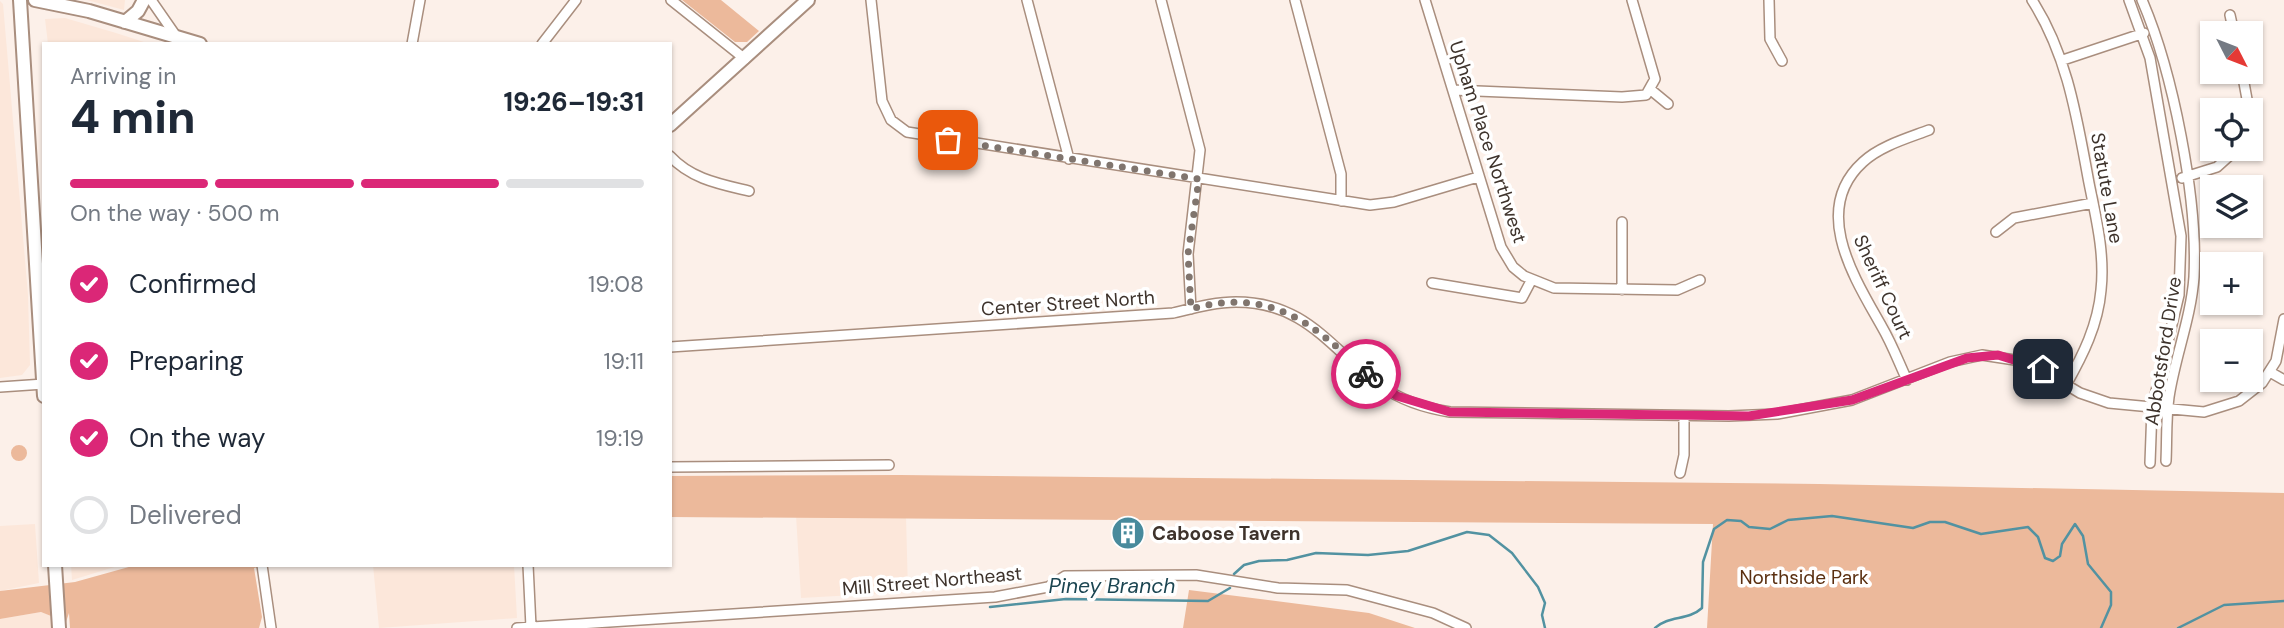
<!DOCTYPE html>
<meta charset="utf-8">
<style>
:root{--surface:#fff;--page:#f2f2f3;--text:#1f2937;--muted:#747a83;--line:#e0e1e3;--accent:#db2777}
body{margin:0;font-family:"DM Sans",sans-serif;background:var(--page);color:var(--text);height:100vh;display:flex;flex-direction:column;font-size:26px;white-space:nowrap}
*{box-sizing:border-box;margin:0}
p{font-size:23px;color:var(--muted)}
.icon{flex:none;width:38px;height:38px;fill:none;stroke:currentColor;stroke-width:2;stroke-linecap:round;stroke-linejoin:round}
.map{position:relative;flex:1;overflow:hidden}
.sheet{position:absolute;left:42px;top:42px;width:630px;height:525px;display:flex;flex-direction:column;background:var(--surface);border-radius:0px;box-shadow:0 2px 5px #0004}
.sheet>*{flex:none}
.needle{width:46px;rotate:132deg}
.controls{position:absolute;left:2200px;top:21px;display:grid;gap:14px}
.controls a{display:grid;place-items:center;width:63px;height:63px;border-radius:0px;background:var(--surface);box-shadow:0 2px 5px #0004;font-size:35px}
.pin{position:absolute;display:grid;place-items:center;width:60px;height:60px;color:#fff;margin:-30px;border-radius:14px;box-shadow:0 4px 10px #0006}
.courier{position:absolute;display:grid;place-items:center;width:70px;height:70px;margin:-35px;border:5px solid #db2777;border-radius:50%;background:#fff;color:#222;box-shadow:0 2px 9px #0007}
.headline em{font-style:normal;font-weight:800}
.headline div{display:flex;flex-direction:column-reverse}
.headline{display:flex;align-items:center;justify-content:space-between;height:119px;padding:0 28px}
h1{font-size:46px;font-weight:800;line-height:52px}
.bar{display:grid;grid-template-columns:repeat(4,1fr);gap:10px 7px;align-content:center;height:84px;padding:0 28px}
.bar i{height:9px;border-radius:5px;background:var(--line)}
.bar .selected{background:var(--accent)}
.bar p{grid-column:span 4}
ol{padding:0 28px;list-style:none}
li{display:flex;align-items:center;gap:21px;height:77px}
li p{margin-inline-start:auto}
li .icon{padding:7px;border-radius:50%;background:var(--accent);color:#fff;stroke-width:4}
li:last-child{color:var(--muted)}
li i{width:38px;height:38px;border:4px solid var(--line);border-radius:50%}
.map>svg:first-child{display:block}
</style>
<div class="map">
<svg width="2284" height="628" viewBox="0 0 2284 628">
<rect width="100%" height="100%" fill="#fcf0e9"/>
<path fill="#fce7da" d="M87 0H125L124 10Z
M0 1 3 4 28 295 30 365 22 375 0 378Z
M65 18 116 33 150 44H48L45 19Z
M796 515 906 516 908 592 801 598Z
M35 524 39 583 0 591V526Z
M71 565H121L72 580Z
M373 565H514L517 618 379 628Z
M41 612 66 622V628H0V619Z"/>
<path fill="#ecb99b" d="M682 0H721L759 31 747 42H735Z
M11 453a8 8 0 1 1 16 0a8 8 0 1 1-16 0Z
M900 475 1819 484 2284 493V628H1707L1713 524 670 517V476Z
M136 565H270L254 568 262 617 259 628H70L69 613 66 622 41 612 0 619V591L75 582Z
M1189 590 1369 613 1415 628H1183Z"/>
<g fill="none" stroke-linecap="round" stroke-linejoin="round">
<path stroke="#5292a1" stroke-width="2.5" d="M1234 574 1244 565 1259 561 1287 560 1316 553 1368 555 1408 551 1467 532 1489 535 1512 553 1538 587 1545 603 1542 615 1545 628
M990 607 1066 599 1208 601 1230 588
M1655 628C1669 615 1688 621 1702 608L1703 562 1714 529 1727 520 1741 521 1749 527 1770 529 1788 520 1832 516 1913 528 1930 522H1945L1981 534 2028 527 2038 537 2045 558 2053 561 2060 556 2062 544 2075 524 2083 536 2088 564 2111 592V605L2101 628
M2178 628 2224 605 2284 601"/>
<defs>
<path id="minor" d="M151 0 176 36 177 44
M671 0 745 59
M871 0 882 101 891 120 907 132 1370 205 1394 202 1478 177
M1027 0 1069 159
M1161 0 1200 150 1188 254 1191 309
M1295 0 1341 174V201
M1425 0 1501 247 1513 267 1524 276 1554 288 1677 290 1700 280
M1769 0 1770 39 1782 61
M2032 0C2068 56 2077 119 2089 183 2096 218 2105 254 2101 290 2098 325 2083 355 2066 385
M2129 0 2150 58 2181 236 2179 295 2152 408 2150 463
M2142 0C2173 72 2198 199 2194 277 2191 318 2175 357 2169 397 2166 418 2167 440 2166 461
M2230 15 2234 33
M412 44 420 0
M542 44 576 0
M2063 60 2144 33
M2242 72 2249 110
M1453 90 1622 97 1646 95 1655 79 1632 0
M1651 90 1668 104
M670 156C691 179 720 184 749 191
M2182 178 2217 167 2237 149
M1622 222V290
M1996 232 2014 218 2093 203
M1432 283 1522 298 1531 281
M670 347 1173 313C1194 308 1215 302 1236 302 1307 302 1331 350 1381 386 1402 401 1425 408 1450 412L1729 416 1777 414 1852 400 1950 362 1982 355 2028 362 2080 393 2109 403 2204 412 2239 401 2262 383 2276 361 2284 319
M2270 372 2284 380
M1907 380C1899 363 1892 344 1882 327 1855 279 1810 210 1863 162 1880 146 1908 138 1929 130
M0 387 44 384
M670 467 889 465
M1680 473 1684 455V416
M262 565 271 628
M528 565 531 627
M517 628 995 597 1048 587 1065 576 1196 575 1278 588 1347 590 1433 613 1466 628"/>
<path id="major" d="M20 0 44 396
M35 0 89 11 200 44
M125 22 138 11 144 0
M670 125 808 0
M55 565 59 628"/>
</defs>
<use href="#minor" stroke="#a98e7e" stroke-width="12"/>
<use href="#major" stroke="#a98e7e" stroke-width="16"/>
<use href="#minor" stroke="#fff" stroke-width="9"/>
<use href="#major" stroke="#fff" stroke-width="12"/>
</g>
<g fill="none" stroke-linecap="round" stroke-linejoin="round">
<path stroke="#80756e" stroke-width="7" stroke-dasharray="0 12.6" d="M948 140 1199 179 1188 254 1191 309C1270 287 1312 322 1366 374"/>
<path stroke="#db2777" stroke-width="9" d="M1366 374 1397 396 1450 412 1749 416 1852 400 1967 358 1998 355 2043 369"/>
</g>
<defs>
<symbol id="building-disc" viewBox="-11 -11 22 22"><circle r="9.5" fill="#488a9c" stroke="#fff"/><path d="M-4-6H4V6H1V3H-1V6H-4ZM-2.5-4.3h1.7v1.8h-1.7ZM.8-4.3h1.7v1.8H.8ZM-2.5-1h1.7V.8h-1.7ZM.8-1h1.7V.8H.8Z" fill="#fff"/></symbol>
</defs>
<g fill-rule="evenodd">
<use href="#building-disc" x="1109" y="514" width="38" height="38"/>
</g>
<g text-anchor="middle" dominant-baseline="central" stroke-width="7" stroke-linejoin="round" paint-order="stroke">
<g font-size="19" fill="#3e332c" stroke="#fff">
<text transform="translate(1488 142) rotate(72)">Upham Place Northwest</text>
<text transform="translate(2107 188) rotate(80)">Statute Lane</text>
<text transform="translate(1883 287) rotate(65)">Sheriff Court</text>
<text transform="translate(1068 303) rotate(-4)">Center Street North</text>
<text transform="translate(2163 351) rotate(-81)">Abbotsford Drive</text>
<text transform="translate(932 581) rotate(-5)">Mill Street Northeast</text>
</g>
<g font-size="19" font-weight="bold" fill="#3e332c" stroke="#fff" text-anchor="start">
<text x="1152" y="533">Caboose Tavern</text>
</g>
<g font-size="19" fill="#5a2f10" stroke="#fff">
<text x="1804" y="577">Northside Park</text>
</g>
<g font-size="21" font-style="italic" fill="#1b4551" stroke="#fff">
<text x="1112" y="586">Piney Branch</text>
</g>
</g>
</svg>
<div class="controls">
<a><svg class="needle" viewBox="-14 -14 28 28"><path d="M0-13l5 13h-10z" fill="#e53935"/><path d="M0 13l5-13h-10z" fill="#747a83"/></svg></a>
<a><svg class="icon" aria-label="locate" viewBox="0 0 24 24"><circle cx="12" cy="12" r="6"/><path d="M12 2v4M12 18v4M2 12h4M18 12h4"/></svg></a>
<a><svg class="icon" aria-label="layers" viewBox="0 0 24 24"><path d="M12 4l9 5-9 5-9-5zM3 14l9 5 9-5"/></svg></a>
<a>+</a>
<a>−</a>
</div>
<div class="pin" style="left:948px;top:140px;background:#ea580c"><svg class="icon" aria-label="bag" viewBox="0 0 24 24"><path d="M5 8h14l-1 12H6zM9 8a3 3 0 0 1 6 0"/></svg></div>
<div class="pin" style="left:2043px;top:369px;background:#1f2937"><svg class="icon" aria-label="home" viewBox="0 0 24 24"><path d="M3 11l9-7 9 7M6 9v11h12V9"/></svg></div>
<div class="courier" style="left:1366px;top:374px"><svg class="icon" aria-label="bike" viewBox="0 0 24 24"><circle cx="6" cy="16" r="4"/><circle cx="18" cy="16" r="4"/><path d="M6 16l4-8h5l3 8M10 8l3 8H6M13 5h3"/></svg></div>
<section class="sheet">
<div class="headline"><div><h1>4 min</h1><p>Arriving in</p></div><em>19:26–19:31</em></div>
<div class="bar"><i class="selected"></i><i class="selected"></i><i class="selected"></i><i></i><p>On the way · 500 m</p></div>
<ol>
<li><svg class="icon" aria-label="check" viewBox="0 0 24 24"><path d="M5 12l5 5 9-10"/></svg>Confirmed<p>19:08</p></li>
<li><svg class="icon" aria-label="check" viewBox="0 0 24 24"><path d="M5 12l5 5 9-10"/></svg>Preparing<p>19:11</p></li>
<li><svg class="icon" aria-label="check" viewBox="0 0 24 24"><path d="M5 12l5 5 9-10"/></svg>On the way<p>19:19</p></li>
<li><i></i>Delivered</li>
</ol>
</section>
</div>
